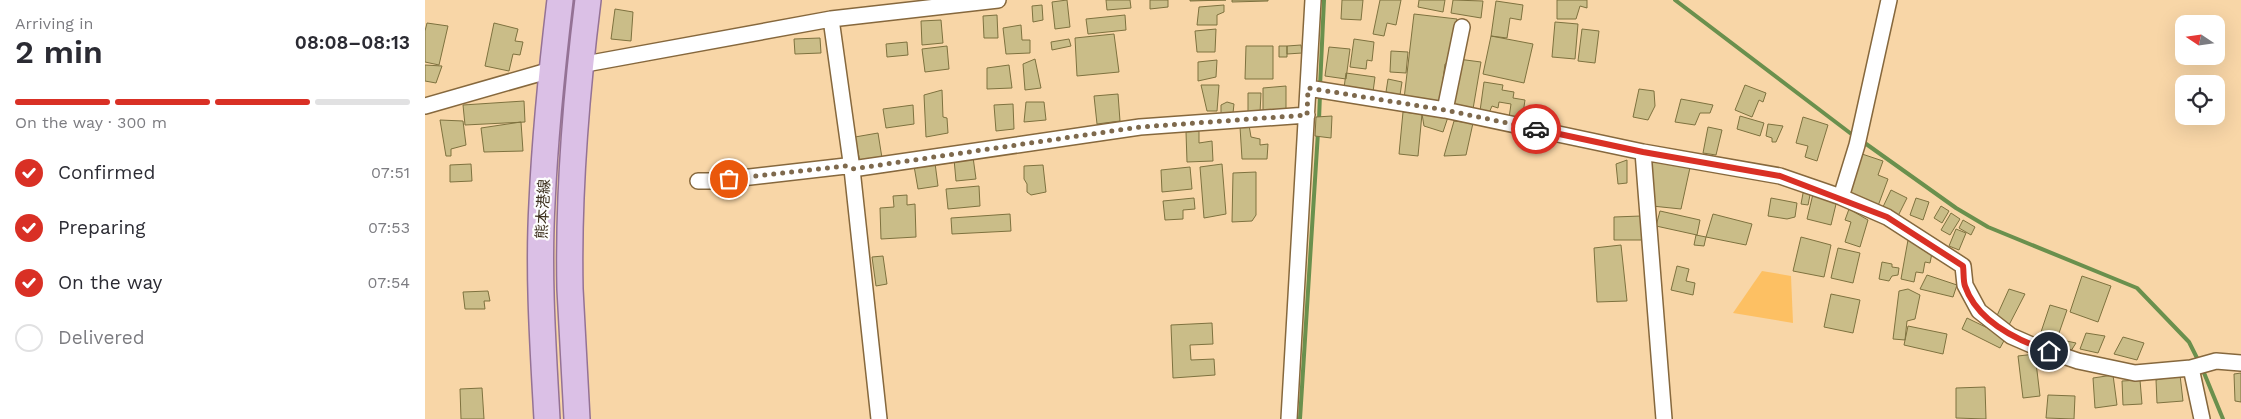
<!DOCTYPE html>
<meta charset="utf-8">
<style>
:root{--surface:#fff;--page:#f7f7f7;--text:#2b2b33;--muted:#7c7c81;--line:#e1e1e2;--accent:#d93025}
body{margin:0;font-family:"Work Sans","Noto Sans JP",sans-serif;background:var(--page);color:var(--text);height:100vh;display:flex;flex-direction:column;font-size:19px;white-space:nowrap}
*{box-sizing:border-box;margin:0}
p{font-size:16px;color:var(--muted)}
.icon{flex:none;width:28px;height:28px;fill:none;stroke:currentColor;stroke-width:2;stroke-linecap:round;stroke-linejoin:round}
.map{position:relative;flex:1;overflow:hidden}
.side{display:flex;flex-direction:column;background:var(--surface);width:425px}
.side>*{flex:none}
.needle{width:32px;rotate:283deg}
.fabs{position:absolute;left:1750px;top:15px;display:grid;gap:10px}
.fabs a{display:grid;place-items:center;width:50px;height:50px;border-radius:10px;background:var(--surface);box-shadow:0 5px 20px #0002;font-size:25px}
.pin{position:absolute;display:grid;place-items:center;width:42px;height:42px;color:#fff;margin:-21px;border:2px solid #fff;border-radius:50%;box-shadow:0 1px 5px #0007}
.courier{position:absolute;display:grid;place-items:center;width:50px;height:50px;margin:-25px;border:4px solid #d93025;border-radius:50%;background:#fff;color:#222;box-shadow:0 1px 6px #0007}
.overview em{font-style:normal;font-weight:600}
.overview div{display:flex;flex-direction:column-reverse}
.overview{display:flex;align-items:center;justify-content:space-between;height:85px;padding:0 15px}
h1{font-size:32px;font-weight:600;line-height:38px}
.bar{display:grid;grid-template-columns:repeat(4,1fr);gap:8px 5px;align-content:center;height:60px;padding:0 15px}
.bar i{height:6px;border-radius:4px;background:var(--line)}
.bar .active{background:var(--accent)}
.bar p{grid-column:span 4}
ol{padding:0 15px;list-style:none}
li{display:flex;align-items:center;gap:15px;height:55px}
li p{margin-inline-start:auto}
li .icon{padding:5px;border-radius:50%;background:var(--accent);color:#fff;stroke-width:4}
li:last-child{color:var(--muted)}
li i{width:28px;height:28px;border:2px solid var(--line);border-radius:50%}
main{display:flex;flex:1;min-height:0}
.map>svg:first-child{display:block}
</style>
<main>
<section class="side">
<div class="overview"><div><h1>2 min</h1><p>Arriving in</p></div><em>08:08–08:13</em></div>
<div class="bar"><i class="active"></i><i class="active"></i><i class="active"></i><i></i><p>On the way · 300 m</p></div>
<ol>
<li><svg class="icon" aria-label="check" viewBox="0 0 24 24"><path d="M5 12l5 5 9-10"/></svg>Confirmed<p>07:51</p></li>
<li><svg class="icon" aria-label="check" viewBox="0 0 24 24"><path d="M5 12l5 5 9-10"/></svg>Preparing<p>07:53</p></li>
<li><svg class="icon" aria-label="check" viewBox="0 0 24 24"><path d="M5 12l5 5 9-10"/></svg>On the way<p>07:54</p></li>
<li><i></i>Delivered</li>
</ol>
</section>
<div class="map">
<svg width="1816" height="419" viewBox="0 0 1816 419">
<rect width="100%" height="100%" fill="#f8d6a7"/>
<path fill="#fdc063" d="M1337 271 1366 276 1368 323 1308 313Z"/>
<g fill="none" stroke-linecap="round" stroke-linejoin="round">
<path stroke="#6a904d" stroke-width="4" d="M1250 0 1429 136
M895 87 899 0
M894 120 895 94
M1437 141 1531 208 1563 227 1712 288 1764 342 1774 362
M1777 368 1798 419
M875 419 893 132"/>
</g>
<path fill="#cabd88" stroke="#7e723f" d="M642 0 645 27 630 29 627 2Z
M681 0H705L706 8 682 10Z
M725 0H743V7L725 9Z
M765 0H801L765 1Z
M807 0H843V1L807 2Z
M917 0H938L936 20 916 19Z
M955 0H976L971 25 962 23 959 36 948 34Z
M994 0H1020L1018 12 993 7Z
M1028 0 1058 1 1056 18 1026 13Z
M1132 0H1162V8L1155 6 1151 19H1132Z
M1071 1 1098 5 1096 20 1085 18 1082 38 1066 36Z
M617 5 618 20 608 22 607 6Z
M799 5V12L792 15V25H772L774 7Z
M190 9 208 12 206 41 186 39Z
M989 14 1032 19 1027 62 1020 64 1015 103 979 99Z
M572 15 573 38H559L558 16Z
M700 15 701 30 663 34 661 19Z
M516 20 518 43 497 45 496 21Z
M1130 22 1153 24 1150 59 1127 57Z
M2 23 23 26 14 65 0 62V31Z
M69 23 93 29 90 41 98 42 95 55 88 54 84 71 60 66Z
M596 25 597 40H605V53L581 54 578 28Z
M791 29 790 52H772L770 31Z
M1157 29 1174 31 1170 63 1153 61Z
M689 34 694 72 652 76 650 38Z
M1066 36 1108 44 1099 83 1058 74Z
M395 38 396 53 370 54 369 39Z
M644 39 646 46 627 50 626 42Z
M929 39 949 42 947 61 942 60 941 69 925 67Z
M482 42 483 55 462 57 461 44Z
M876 45 877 53 862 54V46Z
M522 46 524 69 500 72 497 49Z
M821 46H848V79H820Z
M854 46H862V57H854Z
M904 47 925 49 921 79 900 76Z
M966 51 983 52 981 73 965 72Z
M610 59 616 88 600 90 598 64Z
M1033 59 1056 62 1048 109 1025 105Z
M792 60 791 77 773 81V62Z
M0 65 17 66 11 83 0 81Z
M584 65 587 88 562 89V68Z
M921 73 950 77 948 92 919 88Z
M963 79 977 82 975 95 961 92Z
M1059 82 1078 85 1077 90 1089 92 1088 98 1100 100 1097 120 1084 118 1086 104 1074 102 1073 108 1067 106 1064 113 1055 111Z
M776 85H794L792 111H782Z
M1320 85 1341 93 1338 102 1334 100 1327 117 1310 110Z
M861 86V109L838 111V88Z
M1214 89 1229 91 1230 106 1223 120 1208 117Z
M517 90 518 117 522 118 523 133 501 137 499 95Z
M823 93H836L835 113H823Z
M693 94 695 121 672 124 669 96Z
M1256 99 1288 105 1285 113H1275L1270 125 1250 122Z
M99 101 100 122 40 125 38 105Z
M601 102H619L621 120 599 122Z
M802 102 809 104 808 113 796 114V105Z
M588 104 589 129 571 131 569 105Z
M488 105 489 124 461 128 458 109Z
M978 112 997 114 993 156 974 154Z
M997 114 1023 117 1018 132 999 126Z
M907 116 906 138 890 136 891 117Z
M1315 116 1339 123 1335 136 1312 129Z
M1378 117 1403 125 1392 161 1380 157 1383 146 1371 143Z
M15 120 38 121 41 145 26 149V156H21Z
M1029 121 1048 123 1041 155 1019 156Z
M96 122 98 151 59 152 56 128Z
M1343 124 1358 126 1351 142H1347V138L1341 136Z
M824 125 826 137 835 139V145L843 144 842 159H817L815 127Z
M1283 127 1297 130 1291 155 1278 153Z
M774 131V143L787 141 788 161 762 162 761 132Z
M453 133 457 158 435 162 430 137Z
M1437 154 1458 161 1453 175 1463 179 1453 206 1422 194Z
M1221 156 1266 163 1256 209 1227 206Z
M548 157 551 179 531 181 529 159Z
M1202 160V183L1193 184 1191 164Z
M510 163 513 186 493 189 489 166Z
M46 164 47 181 25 182V165Z
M797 164 801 214 779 218 775 167Z
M618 165 621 192 606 195 602 192V184L599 179V166Z
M765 167 767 189 737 192 736 170Z
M831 172V215L827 221 807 222 808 173Z
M554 186 555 206 523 209 521 189Z
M1379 188 1386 190 1383 205 1376 204Z
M1466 190 1482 198 1473 216 1457 209Z
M1388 194 1412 200 1406 225 1382 219Z
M482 195V205L490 204 491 237 456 239 455 208 469 207 468 196Z
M769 198 770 209 758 210V219L740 220 738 201Z
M1346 198 1372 203 1370 217 1362 219 1343 216Z
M1491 198 1504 202 1498 220 1485 215Z
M1516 206 1524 211 1517 223 1509 218Z
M1424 209 1443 220 1435 247 1420 242 1426 222 1420 220Z
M1235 211 1275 220 1272 235 1231 226Z
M1526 213 1535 219 1525 235 1516 230Z
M585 214 586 231 527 234 526 218Z
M1288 214 1327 224 1321 245 1281 237Z
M1216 216 1218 240H1189V217Z
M1538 220 1550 227 1546 235 1534 228Z
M1531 229 1541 233 1534 250 1524 246Z
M1271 235 1281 237 1279 246 1269 245Z
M1376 237 1406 245 1399 277 1368 271Z
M1483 240 1504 247 1503 253H1507L1505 263 1500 262 1498 273 1491 272 1489 282 1476 279Z
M1196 245 1202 301 1172 302 1169 248Z
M1413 248 1435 253 1428 283 1406 278Z
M458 256 462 284 451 286 447 257Z
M1457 262 1467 264V267L1474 268 1473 275 1467 276 1464 281 1454 279Z
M1252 266 1264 269 1261 281 1270 283 1268 295 1246 290Z
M1502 275 1532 285 1528 297 1495 289Z
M1657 276 1686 286 1673 322 1645 312Z
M1483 289 1495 295 1490 319 1482 321 1480 340 1468 339 1474 291Z
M1584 289 1600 294 1584 325 1570 320Z
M63 291 65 301H59L60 309H40L38 292Z
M1406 294 1435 300 1428 333 1399 327Z
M1625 305 1642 310 1633 336 1616 332Z
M1542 318 1581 337 1575 348 1537 329Z
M787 323 788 344 765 345 766 360 789 359 790 375 748 378 746 325Z
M1483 326 1522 334 1518 354 1479 345Z
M1661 333 1680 336 1673 353 1655 349Z
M1698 337 1719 343 1712 360 1689 354Z
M1627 338 1651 343 1644 354 1624 348Z
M1610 354 1615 396 1598 398 1593 356Z
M1816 373V402L1810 401 1809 374Z
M1688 375 1692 405 1670 408 1668 378Z
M1755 375 1758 401 1732 403 1731 380Z
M1715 380 1717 404 1698 405 1697 381Z
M1560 387 1561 419 1531 418V388Z
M57 388 59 419H36L35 389Z
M1623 395 1650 396 1649 419 1621 418Z"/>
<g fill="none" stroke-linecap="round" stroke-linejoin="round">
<defs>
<path id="minor" d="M406 19 427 169 454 419
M155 65 406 19 573 0
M883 88 1020 110 1218 152 1355 176 1416 197 1462 217 1538 266 1540 285 1554 311 1586 336 1609 346 1653 361 1710 373 1766 368 1791 361 1816 363
M0 106 126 70
M1020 110 1037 27
M1218 152 1239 419
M273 181H290L421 166 427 169 715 127 882 115
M1416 197 1432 145 1464 0
M1766 368 1777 419
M864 419 888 0"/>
<path id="primary" d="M122 419C118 347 113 275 117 203 120 136 127 67 135 0
M152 419C150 376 147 333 145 289 143 193 151 96 163 0"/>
</defs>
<use href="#minor" stroke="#86683d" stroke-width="18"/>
<use href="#primary" stroke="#947295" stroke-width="28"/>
<use href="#minor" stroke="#fff" stroke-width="15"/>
<use href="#primary" stroke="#dbc0e6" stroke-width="25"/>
</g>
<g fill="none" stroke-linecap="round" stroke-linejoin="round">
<path stroke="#7e694d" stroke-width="5" stroke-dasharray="0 9" d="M304 179 421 166 427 169 715 127 882 115 883 88 1020 110 1111 129"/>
<path stroke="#d93025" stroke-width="6" d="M1111 129 1218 152 1355 176 1462 217 1538 266C1539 273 1538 280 1540 286 1552 321 1591 340 1624 351"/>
</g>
<g text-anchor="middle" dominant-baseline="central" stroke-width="4.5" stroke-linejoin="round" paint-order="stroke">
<g font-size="15" fill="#3c2f1d" stroke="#fdfdfd">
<text transform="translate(118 209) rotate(-87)">熊本港線</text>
</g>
</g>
</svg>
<div class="fabs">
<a><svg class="needle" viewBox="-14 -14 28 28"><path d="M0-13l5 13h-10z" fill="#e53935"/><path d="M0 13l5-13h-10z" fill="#7c7c81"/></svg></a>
<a><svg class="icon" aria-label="locate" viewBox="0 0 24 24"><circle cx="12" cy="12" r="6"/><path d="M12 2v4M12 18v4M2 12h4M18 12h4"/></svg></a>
</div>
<div class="pin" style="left:304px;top:179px;background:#ea580c"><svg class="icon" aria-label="bag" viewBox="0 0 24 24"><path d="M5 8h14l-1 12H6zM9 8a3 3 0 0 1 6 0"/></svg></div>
<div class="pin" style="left:1624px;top:351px;background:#1f2937"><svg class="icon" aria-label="home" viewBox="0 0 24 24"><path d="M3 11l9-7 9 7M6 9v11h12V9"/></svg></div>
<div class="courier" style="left:1111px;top:129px"><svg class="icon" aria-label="car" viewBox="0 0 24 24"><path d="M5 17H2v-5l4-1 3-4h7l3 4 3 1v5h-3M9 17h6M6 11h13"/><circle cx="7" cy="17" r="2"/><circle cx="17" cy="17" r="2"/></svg></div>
</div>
</main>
